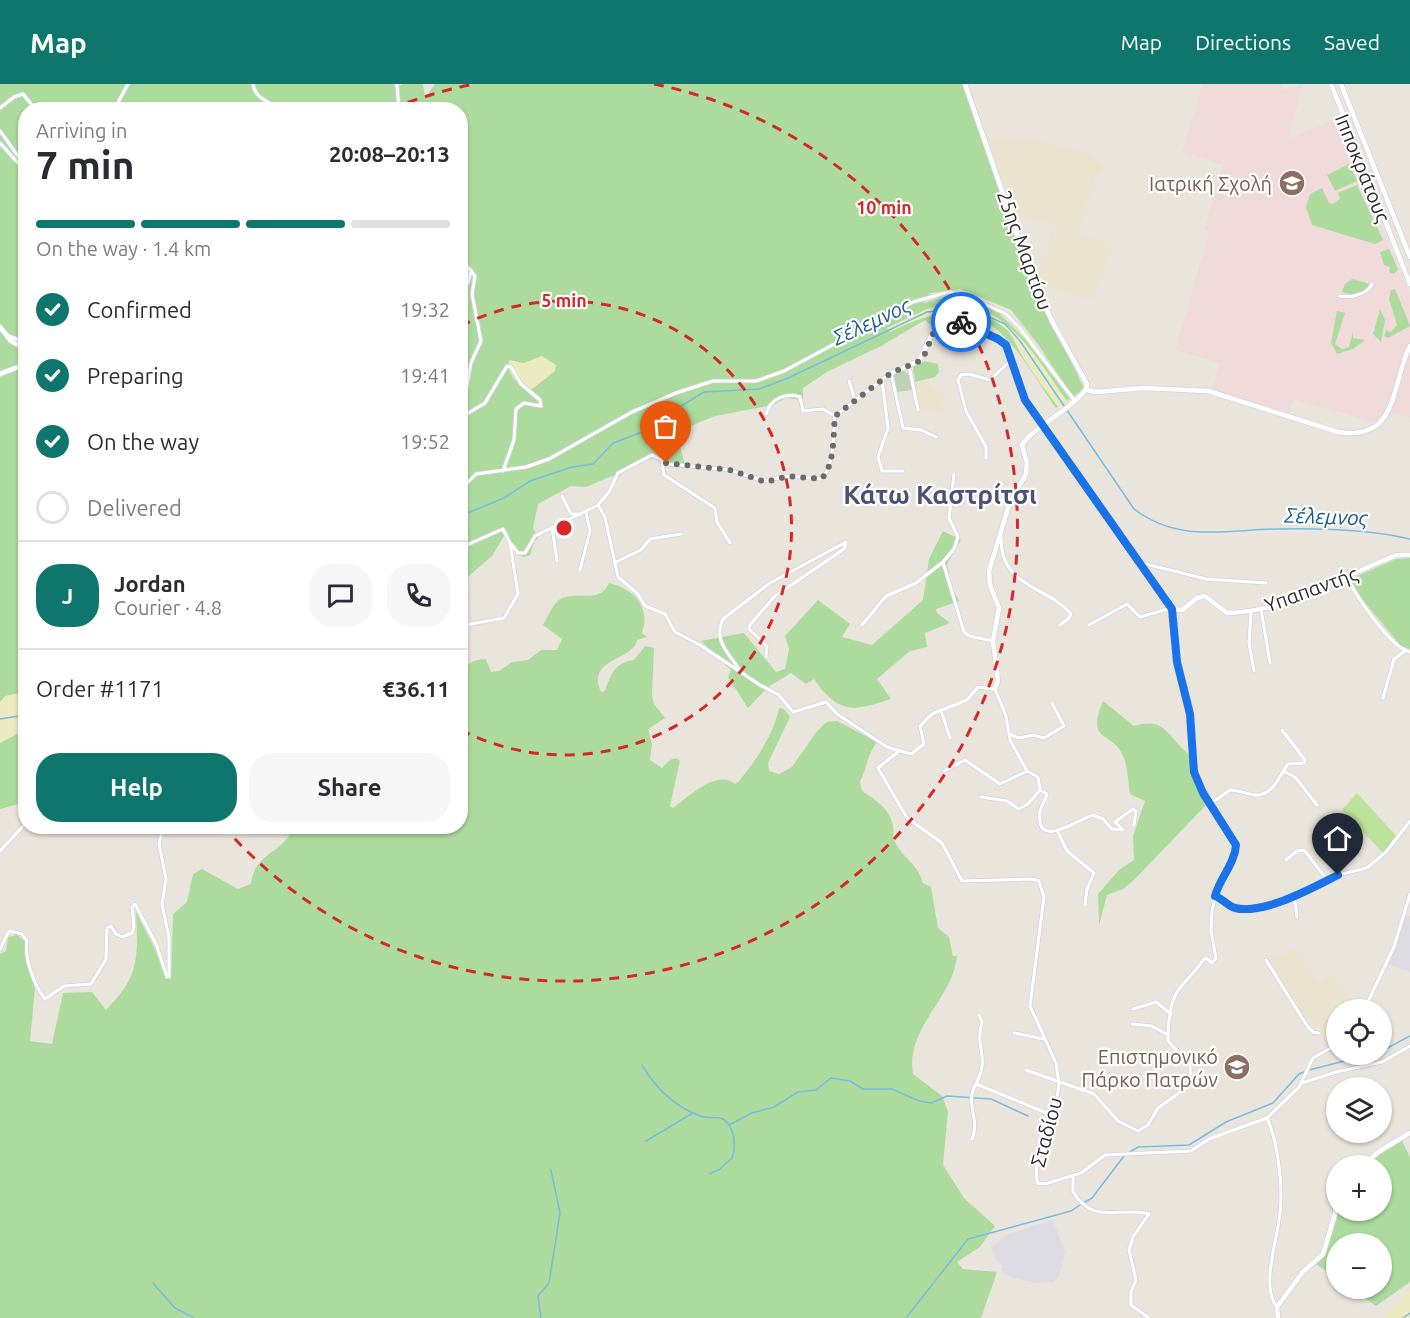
<!DOCTYPE html>
<meta charset="utf-8">
<style>
:root{--surface:#fff;--page:#f7f7f7;--text:#2b2b33;--muted:#7c7c81;--line:#e1e1e2;--accent:#0f766e}
body{margin:0;font-family:Ubuntu,sans-serif;background:var(--page);color:var(--text);height:100vh;display:flex;flex-direction:column;font-size:22px;white-space:nowrap}
*{box-sizing:border-box;margin:0}
p{font-size:20px;color:var(--muted)}
.icon{flex:none;width:33px;height:33px;fill:none;stroke:currentColor;stroke-width:2;stroke-linecap:round;stroke-linejoin:round}
.map{position:relative;flex:1;overflow:hidden}
.sheet{position:absolute;left:18px;top:18px;width:450px;height:732px;display:flex;flex-direction:column;background:var(--surface);border-radius:24px;box-shadow:0 2px 4px #0004}
.sheet>*{flex:none}
.buttons{position:absolute;left:1326px;top:915px;display:grid;gap:12px}
.buttons a{display:grid;place-items:center;width:66px;height:66px;border-radius:50%;background:var(--surface);box-shadow:0 2px 4px #0004;font-size:30px}
.pin{position:absolute;display:grid;place-items:center;width:51px;height:51px;color:#fff;margin:-62px -26px;border-radius:50% 50% 50% 0;rotate:-45deg;box-shadow:0 0 6px #0007}
.pin .icon{rotate:45deg}
.courier{position:absolute;display:grid;place-items:center;width:60px;height:60px;margin:-30px;border:4px solid #1a73e8;border-radius:50%;background:#fff;color:#222;box-shadow:0 2px 8px #0007}
.overview em{font-style:normal;font-weight:600}
.overview div{display:flex;flex-direction:column-reverse}
.overview{display:flex;align-items:center;justify-content:space-between;height:102px;padding:0 18px}
h1{font-size:39px;font-weight:600;line-height:45px}
.bar{display:grid;grid-template-columns:repeat(4,1fr);gap:9px 6px;align-content:center;height:72px;padding:0 18px}
.bar i{height:8px;border-radius:4px;background:var(--line)}
.bar .current{background:var(--accent)}
.bar p{grid-column:span 4}
.line{display:flex;align-items:center;gap:15px;padding:0 18px;border-top:2px solid var(--line)}
.line div{flex:1}
.round{display:grid;place-items:center;flex:none;width:63px;height:63px;border-radius:24px;background:var(--page)}
ol{padding:0 18px;list-style:none}
li{display:flex;align-items:center;gap:18px;height:66px}
li p{margin-inline-start:auto}
li .icon{padding:6px;border-radius:50%;background:var(--accent);color:#fff;stroke-width:4}
li:last-child{color:var(--muted)}
li i{width:33px;height:33px;border:3px solid var(--line);border-radius:50%}
.primary-button{display:flex;gap:12px;margin-top:auto;padding:12px 18px}
.primary-button a{flex:1;height:69px;border-radius:24px;background:var(--accent);color:#fff;font-size:24px;font-weight:600;line-height:69px;text-align:center}
.primary-button a+a{background:var(--page);color:var(--text)}
header{display:flex;align-items:center;gap:36px;box-sizing:border-box;height:84px;padding:0 30px;background:var(--accent);color:#fff}
header strong{font-size:28px}
nav{display:flex;gap:33px;margin-inline-start:auto;font-size:21px}
.map>svg:first-child{display:block}
</style>
<header>
<strong>Map</strong>
<nav><a>Map</a><a>Directions</a><a>Saved</a></nav>
</header>
<div class="map">
<svg width="1410" height="1234" viewBox="0 0 1410 1234">
<rect width="100%" height="100%" fill="#eae5dc"/>
<path fill="#dedce3" d="M1406 831 1410 832V888L1389 880Z
M1053 1136 1065 1167 1060 1191 1054 1198 1035 1199 1014 1194 1001 1187 1003 1182 996 1176 991 1163 1006 1151Z"/>
<path fill="#eae3cd" d="M987 54 1037 55 1092 71 1103 82 1101 90 1095 91 1079 148 1015 131Z
M1058 143 1107 158 1109 165 1095 211 1089 216 1044 201 1039 189 1052 145Z
M928 295 932 307 939 306 945 328 919 325 915 298Z
M1297 864 1318 899 1333 890 1357 925 1336 926V959H1328L1322 951 1321 943H1315L1296 921 1265 871H1282Z"/>
<path fill="#f0dbda" d="M1202 0H1282L1283 6 1303 0 1289 54 1336 36 1410 211V334L1396 330 1373 338 1294 315 1289 329 1212 306 1220 279 1175 266 1209 148 1204 146 1223 81 1182 68Z"/>
<path fill="#addb9d" d="M0 0H394L395 4 403 0H423L425 14 435 0H962L1029 192 1084 304 1073 313 1037 259 1011 226 960 205 930 209 924 219 949 211 962 212 999 229 1026 256 1070 315 1056 324C1035 295 997 220 954 232 947 234 939 240 933 243L925 236 881 262 827 288 803 304V316L786 314 773 321 715 332 676 348 686 384 665 382 656 374C644 375 623 386 616 396L612 392 586 403 571 402 538 420 533 444 538 454 534 458 530 471 524 473 516 470 507 447 492 472 461 499 460 26H26V718L0 725Z
M1349 80 1357 97 1335 107 1327 91Z
M1357 101 1383 156 1375 160 1312 141 1306 123 1310 110 1322 104 1329 119 1333 120 1340 115 1338 109Z
M1389 165 1398 185 1394 190 1389 188 1390 183 1384 181 1380 168Z
M1352 195 1370 200 1369 204 1353 211 1342 208 1345 200Z
M1395 205 1410 242 1388 254 1384 252 1386 246 1391 248 1397 241 1389 215 1391 206Z
M1380 225 1385 236 1381 258 1373 250Z
M1337 227 1345 229 1335 260 1342 265 1349 263 1353 248V254L1365 256 1353 265 1337 270 1331 259Z
M925 277 938 280 939 288 935 293 915 298 913 283Z
M943 447 961 456 947 480 951 502 959 517 936 525 937 529 950 539 925 549 927 563 910 567 877 595 891 615C853 628 838 630 814 595L806 600 791 589 768 603 748 624 728 593 731 586 701 557 744 549 776 588 785 585 789 565 785 552 818 516 850 540 842 553 872 561 923 516 929 475Z
M1410 474V565L1401 562 1361 514 1351 495 1396 475Z
M609 499C634 505 651 523 642 549L647 553 637 556C635 576 585 574 601 608L605 607C611 590 615 578 634 576L645 562 654 564 652 612 654 620 665 634 648 645 652 660 650 676 662 684 670 676 676 674 680 677 670 722 673 724C687 714 717 684 735 700L739 697C755 678 774 650 779 624L784 625 790 633 768 679 769 687 779 690 792 683 817 647 827 638 837 637 877 658C867 671 867 684 860 698L862 707C875 715 891 726 893 742 894 749 892 754 896 760 906 777 917 779 923 799L931 803 938 844 949 853 953 872H957C953 915 905 944 913 990L942 1012 948 1027 943 1081 964 1114 995 1142 980 1163 957 1178 963 1185 997 1188 981 1234H0V870L6 867 8 853 17 851 26 858V878L35 905 30 957 52 960 63 909 92 908 106 926C140 892 138 873 136 828L171 897 173 830 187 818 193 790 202 785 238 805 251 800C254 767 289 767 292 743L460 742 461 590C468 580 472 575 486 575L491 588 499 587 512 578 528 576 541 566H557L562 555 543 541C548 533 553 518 562 514 581 507 599 520 609 499Z
M1103 617 1134 642C1161 635 1163 644 1180 662 1183 666 1188 668 1189 672 1196 689 1197 704 1208 719L1133 797 1123 805 1107 811 1099 841 1098 810 1119 786 1134 776 1133 752 1145 717 1130 710C1128 698 1128 683 1123 672 1113 646 1085 661 1103 617Z
M1401 1055 1410 1073V1198L1376 1222 1352 1205 1382 1204V1160H1336V1194L1316 1180 1325 1171 1337 1127 1382 1126V1082L1366 1081Z"/>
<path fill="#eceac1" d="M956 220C1011 223 1038 277 1067 317L1058 323C1045 306 1032 288 1021 270 1016 262 1013 252 1007 246 973 214 925 230 890 248L887 244 929 224Z
M542 272 556 281 555 287 531 306 538 312 535 313 514 295 508 284 509 276 524 279Z
M25 608V649L17 650 0 659V618L5 612Z
M1410 1207V1234H1382Z"/>
<path fill="#c0d2b5" d="M902 286 910 290 913 306 897 308 894 289Z"/>
<path fill="#bde29a" d="M1357 709 1398 754 1384 770 1342 726Z"/>
<g fill="none" stroke-linecap="round" stroke-linejoin="round">
<path stroke="#78bce2" stroke-width="1.5" d="M460 432 504 414 530 397 572 383 593 380 613 359 661 341 678 324 704 308 759 305 786 295 927 228 958 225 978 228 1005 240 1020 257 1134 425C1179 459 1224 446 1276 445 1319 444 1368 445 1410 455
M0 635 26 631
M1382 967 1410 952
M642 981C656 1005 674 1022 700 1032 707 1035 717 1032 723 1035 735 1042 736 1063 732 1074L720 1085 709 1090
M1309 986 1372 970
M729 1041 752 1029 774 1023 798 1008 816 1006 831 994 850 997 863 1005H892L919 1017 931 1019 947 1012 991 1015 1028 1032
M646 1057 693 1029
M1128 1069 1138 1063 1189 1061 1226 1038 1273 1019 1299 990 1304 988
M1085 1118 1092 1114 1124 1072
M153 1199 175 1224 194 1234
M541 1234 538 1212 549 1199 560 1129 551 1086
M906 1234 968 1155 1071 1127 1080 1121
M1403 1234 1410 1229"/>
<defs>
<path id="street" d="M253 0C255 16 271 18 283 26
M397 0 399 26
M0 24 14 13 23 10 36 26
M114 26 128 0
M0 47 26 83
M0 59 19 80 26 93
M460 174 475 192 472 210 481 257 471 279 467 302 460 315
M460 207 468 199 471 186
M1340 212C1350 214 1367 211 1372 200
M8 252 26 258
M909 282 918 326
M882 296 888 344 878 373 882 387H903
M849 297 855 316
M766 330C770 315 786 308 800 313L803 327 823 325 835 332
M460 334 485 319 507 282 511 283 521 300 540 316 541 322 524 319 516 325 514 356 503 387
M986 374V363L966 327 958 296 961 291 969 290 990 296 1011 276
M662 377 664 391 715 424 717 438 730 459
M954 390 949 434 958 453 954 465 943 478 964 548 969 552 993 557
M460 406 476 390 526 383 549 375 632 328 676 309 713 297H756L784 287 913 218 949 208 963 210 1006 230 1019 243 1075 317
M562 412 571 430H581
M598 421 605 433 618 493 638 510 645 522 665 530 675 548 700 561 760 601 779 611 793 628 826 618 837 630 887 663 911 670 924 660 920 642 932 630 967 616 978 603 995 605 1006 632 1010 656 1027 687 1000 700 965 676 944 687
M552 443 557 477
M1001 453C1000 504 1048 502 1071 530L1069 534 1060 541
M510 459 518 469H525L535 452 598 421 609 408 618 389 652 371 669 380 730 386 764 397 788 392 821 395C835 383 833 349 835 332L891 289 903 344 921 346 936 353
M460 464 503 445 510 459 518 510 504 534 460 542
M616 478 641 466 650 455 681 450
M1141 479 1206 495 1266 499
M580 486 590 447 586 428
M1347 494C1357 512 1390 564 1410 568
M1172 525 1177 578 1190 630 1194 688 1203 709 1236 763 1231 779 1219 796 1212 827 1211 847 1216 874 1212 879 1206 874 1203 876C1196 887 1187 895 1179 905 1169 918 1168 942 1168 957L1190 981 1191 1001
M1261 525 1270 579
M1251 527 1249 559 1254 587
M862 541 886 512 916 499 943 478
M1089 541 1127 520 1140 533 1171 524
M741 588C731 571 712 558 723 535L770 499 846 458 844 465 774 513 750 541 749 545 767 562 766 573
M1383 614 1394 575 1405 567
M941 626 950 654
M1009 650 1019 654 1034 651 1044 654 1064 642 1052 619
M899 667 878 684 907 734 942 759 962 797 1032 795 1039 797 1044 813 1030 922 1056 979 1059 1000 1054 1032 1036 1076 1037 1099 1045 1100 1081 1089 1105 1071 1191 1067 1209 1055 1267 1034 1299 1003 1313 974 1336 961
M1027 687 1038 693 1040 706 1047 710C1046 716 1041 721 1040 728 1035 768 1080 734 1093 731L1103 735 1112 745 1123 746 1115 738 1133 725 1136 727 1134 741
M1283 687 1295 693 1317 721
M981 713 1007 717 1019 725 1028 720 1040 706
M1210 720 1230 706C1239 706 1246 710 1254 711 1274 712 1278 693 1288 680L1304 679 1305 676 1282 646
M163 742 159 760 166 795 162 820 169 854V892
M1058 748 1067 767 1094 789 1087 805 1085 821
M0 767 26 739
M1286 776 1297 767 1304 766 1328 797
M1294 811 1297 833
M1215 812 1234 824 1260 823 1319 801 1338 791 1367 784 1386 768 1410 737
M0 865 9 847 22 850 27 857C24 874 34 901 45 915L64 902 91 900 106 875 107 844 111 842 116 850 122 853 132 849 134 843 132 823 135 820 156 860 167 893 169 892
M1266 876 1307 942 1313 948 1319 949
M1133 925 1156 918 1171 930
M1364 926 1394 863 1410 810
M1132 940 1152 942 1168 951
M1014 949 1044 955
M1026 986 1094 1010 1118 1037 1138 1047 1148 1041 1158 1024 1182 1007 1166 996 1144 992
M1302 999 1336 988 1382 978 1410 962
M976 1000C991 971 974 966 982 938L979 931
M1267 1034C1278 1057 1283 1103 1280 1129 1278 1154 1260 1203 1277 1223
M972 1055C981 1036 964 1019 976 1000L1054 1032
M1073 1093V1108C1094 1142 1120 1122 1149 1130L1133 1153 1129 1166 1136 1196 1131 1208V1221L1149 1234"/>
<path id="secondary" d="M965 0 1034 199 1053 239 1087 300C1087 317 1033 342 1022 361L1027 379 1026 390 1009 421 989 487 990 501 999 524 993 557 998 597 995 605
M1331 0 1410 200
M1341 0 1410 173
M0 243 11 257 26 265
M891 289 919 277 933 248 953 236 998 255 1006 261 1025 316 1172 525 1182 526 1197 514 1205 512 1227 529C1288 528 1341 492 1397 471H1410
M0 290 26 280
M1087 306 1096 308 1143 304 1208 307 1338 348C1400 358 1391 298 1410 262
M1363 1082 1378 1068 1410 1049
M1278 1234 1277 1223 1302 1189 1323 1170 1335 1130 1336 1103"/>
</defs>
<use href="#street" stroke="#d1d3e0" stroke-width="4.5"/>
<use href="#secondary" stroke="#d1d3e0" stroke-width="6"/>
<use href="#street" stroke="#fff" stroke-width="3"/>
<use href="#secondary" stroke="#fff" stroke-width="4.5"/>
</g>
<g fill="none" stroke-linecap="round" stroke-linejoin="round">
<path stroke="#6d6b68" stroke-width="6" stroke-dasharray="0 10.8" d="M666 379 730 386 766 398 788 392 821 395C835 383 833 350 835 332L891 289 920 277C935 259 923 248 953 236L961 238"/>
<path stroke="#1a73e8" stroke-width="8" d="M961 238 998 255 1006 261 1025 316 1172 525 1177 578 1190 630 1194 688 1203 709 1236 761C1235 779 1220 794 1215 812 1223 815 1228 822 1235 824 1264 831 1312 804 1338 791"/>
</g>
<g fill="none" stroke="#d62828" stroke-width="3" stroke-dasharray="10 8">
<path d="M461 242A227 227 0 1 1 461 646"/>
<path d="M391 25A453 453 0 0 1 474 0M654 0A453 453 0 1 1 225 744"/>
</g>
<defs>
<symbol id="university-disc" viewBox="-11 -11 22 22"><circle r="9.5" fill="#8d6e63" stroke="#fff"/><path d="M0-5L7-2L0 1L-7-2ZM-4 1L0 2.5L4 1V4Q0 6-4 4Z" fill="#fff"/></symbol>
</defs>
<g fill-rule="evenodd">
<use href="#university-disc" x="1277" y="84" width="30" height="30"/>
<use href="#university-disc" x="1222" y="968" width="30" height="30"/>
</g>
<g text-anchor="middle" dominant-baseline="central" stroke-width="4.5" stroke-linejoin="round" paint-order="stroke">
<g font-size="20" fill="#292929" stroke="#fff">
<text transform="translate(1363 84) rotate(68)">Ιπποκράτους</text>
<text transform="translate(1025 166) rotate(70)">25ης Μαρτίου</text>
<text transform="translate(1311 505) rotate(-20)">Υπαπαντής</text>
<text transform="translate(1046 1048) rotate(-75)">Σταδίου</text>
</g>
<g font-size="20" fill="#785e54" stroke="#fff" text-anchor="end">
<text x="1272" y="99">Ιατρική Σχολή</text>
<text x="1218" y="972">Επιστημονικό<tspan x="1218" dy="23">Πάρκο Πατρών</tspan></text>
</g>
<g font-size="21" font-style="italic" fill="#1a5a8c" stroke="#fff">
<text transform="translate(871 237) rotate(-25)">Σέλεμνος</text>
<text transform="translate(1326 432) rotate(2)">Σέλεμνος</text>
</g>
<g font-size="26" font-weight="bold" fill="#4e5175" stroke="#fff">
<text x="940" y="410">Κάτω Καστρίτσι</text>
</g>
</g>
<circle cx="564" cy="444" r="9" fill="#d62828" stroke="#fff" stroke-width="3"/>
<g font-size="18" text-anchor="middle" font-weight="bold" fill="#d62828" stroke="#fff" stroke-width="4.5" stroke-linejoin="round" paint-order="stroke">
<text x="884" y="130">10 min</text>
<text x="564" y="223">5 min</text>
</g>
</svg>
<div class="buttons">
<a><svg class="icon" aria-label="locate" viewBox="0 0 24 24"><circle cx="12" cy="12" r="6"/><path d="M12 2v4M12 18v4M2 12h4M18 12h4"/></svg></a>
<a><svg class="icon" aria-label="layers" viewBox="0 0 24 24"><path d="M12 4l9 5-9 5-9-5zM3 14l9 5 9-5"/></svg></a>
<a>+</a>
<a>−</a>
</div>
<div class="pin" style="left:666px;top:379px;background:#ea580c"><svg class="icon" aria-label="bag" viewBox="0 0 24 24"><path d="M5 8h14l-1 12H6zM9 8a3 3 0 0 1 6 0"/></svg></div>
<div class="pin" style="left:1338px;top:791px;background:#1f2937"><svg class="icon" aria-label="home" viewBox="0 0 24 24"><path d="M3 11l9-7 9 7M6 9v11h12V9"/></svg></div>
<div class="courier" style="left:961px;top:238px"><svg class="icon" aria-label="bike" viewBox="0 0 24 24"><circle cx="6" cy="16" r="4"/><circle cx="18" cy="16" r="4"/><path d="M6 16l4-8h5l3 8M10 8l3 8H6M13 5h3"/></svg></div>
<section class="sheet">
<div class="overview"><div><h1>7 min</h1><p>Arriving in</p></div><em>20:08–20:13</em></div>
<div class="bar"><i class="current"></i><i class="current"></i><i class="current"></i><i></i><p>On the way · 1.4 km</p></div>
<ol>
<li><svg class="icon" aria-label="check" viewBox="0 0 24 24"><path d="M5 12l5 5 9-10"/></svg>Confirmed<p>19:32</p></li>
<li><svg class="icon" aria-label="check" viewBox="0 0 24 24"><path d="M5 12l5 5 9-10"/></svg>Preparing<p>19:41</p></li>
<li><svg class="icon" aria-label="check" viewBox="0 0 24 24"><path d="M5 12l5 5 9-10"/></svg>On the way<p>19:52</p></li>
<li><i></i>Delivered</li>
</ol>
<div class="line" style="height:108px"><b class="round" style="background:var(--accent);color:#fff">J</b><div><b>Jordan</b><p>Courier · 4.8</p></div><a class="round"><svg class="icon" aria-label="chat" viewBox="0 0 24 24"><path d="M4 5h16v11H9l-5 4z"/></svg></a><a class="round"><svg class="icon" aria-label="phone" viewBox="0 0 24 24"><path d="M5 4h4l2 5-3 2q2 4 5 5l2-3 5 2v4C11 20 4 13 5 4z"/></svg></a></div>
<div class="line" style="height:78px"><div>Order #1171</div><b>€36.11</b></div>
<div class="primary-button"><a>Help</a><a>Share</a></div>
</section>
</div>
